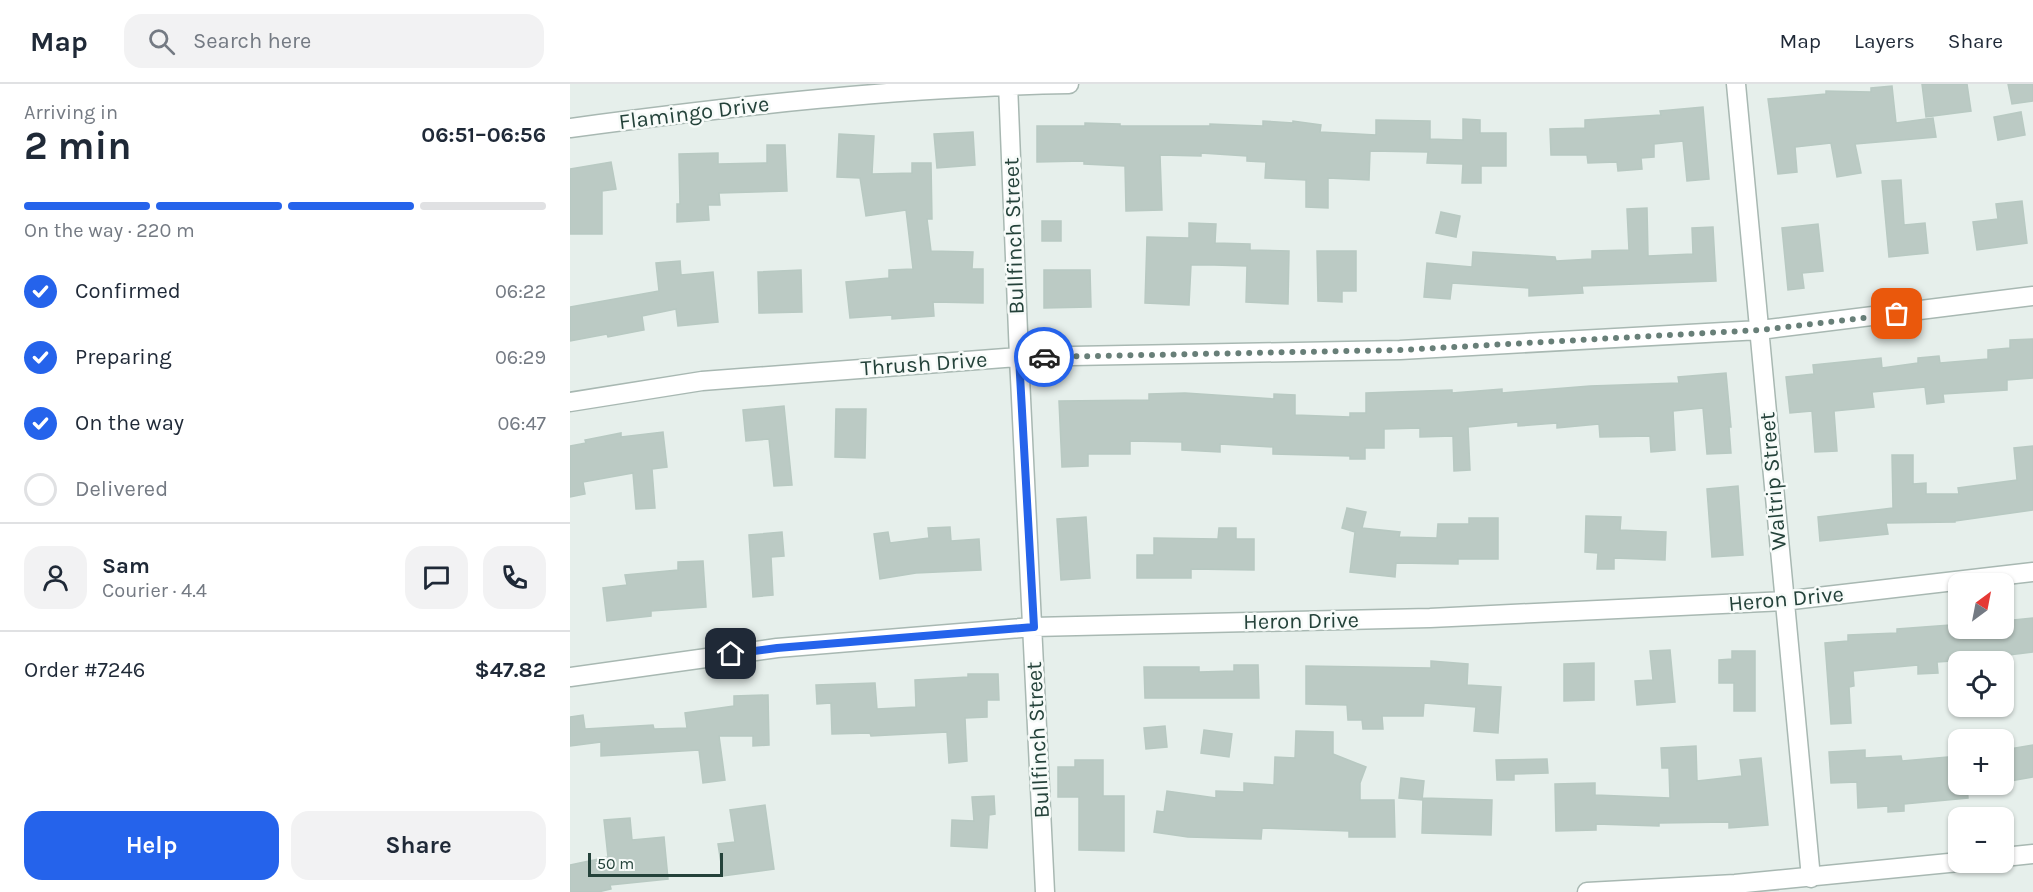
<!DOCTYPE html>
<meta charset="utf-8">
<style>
:root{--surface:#fff;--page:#f2f2f3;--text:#1f2937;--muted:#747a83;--line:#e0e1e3;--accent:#2563eb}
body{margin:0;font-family:Karla,sans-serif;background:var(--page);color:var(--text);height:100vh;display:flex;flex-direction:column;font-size:22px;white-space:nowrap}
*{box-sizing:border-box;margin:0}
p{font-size:20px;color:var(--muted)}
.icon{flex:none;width:33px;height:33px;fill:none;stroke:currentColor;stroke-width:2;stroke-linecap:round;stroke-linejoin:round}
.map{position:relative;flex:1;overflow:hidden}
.details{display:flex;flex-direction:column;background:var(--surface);width:570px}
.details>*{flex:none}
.needle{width:39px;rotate:32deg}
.fabs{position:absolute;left:1378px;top:489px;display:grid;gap:12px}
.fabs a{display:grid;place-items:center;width:66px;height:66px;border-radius:12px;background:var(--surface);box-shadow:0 2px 4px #0004;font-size:30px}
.scale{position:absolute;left:18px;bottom:15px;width:135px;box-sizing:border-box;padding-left:6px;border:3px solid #24423a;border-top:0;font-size:16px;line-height:21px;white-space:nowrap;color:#24423a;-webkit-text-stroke:4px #f7fbf9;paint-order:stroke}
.pin{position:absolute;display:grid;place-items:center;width:51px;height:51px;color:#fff;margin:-26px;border-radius:12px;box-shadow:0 3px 9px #0006}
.courier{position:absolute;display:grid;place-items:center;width:60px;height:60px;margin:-30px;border:4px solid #2563eb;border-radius:50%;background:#fff;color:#222;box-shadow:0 2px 8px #0007}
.overview em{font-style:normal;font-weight:700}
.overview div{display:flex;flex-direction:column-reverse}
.overview{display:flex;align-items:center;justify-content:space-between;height:102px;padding:0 24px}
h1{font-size:39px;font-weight:700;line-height:45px}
.bar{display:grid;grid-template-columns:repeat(4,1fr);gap:9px 6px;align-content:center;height:72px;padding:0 24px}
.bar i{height:8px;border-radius:4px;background:var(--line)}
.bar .active{background:var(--accent)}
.bar p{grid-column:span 4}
.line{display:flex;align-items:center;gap:15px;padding:0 24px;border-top:2px solid var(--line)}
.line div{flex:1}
.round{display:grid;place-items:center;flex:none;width:63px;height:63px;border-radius:18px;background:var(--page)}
ol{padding:0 24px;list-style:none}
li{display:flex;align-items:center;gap:18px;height:66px}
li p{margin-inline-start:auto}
li .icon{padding:6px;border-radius:50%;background:var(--accent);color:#fff;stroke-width:4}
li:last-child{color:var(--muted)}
li i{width:33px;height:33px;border:3px solid var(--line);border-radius:50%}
.button{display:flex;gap:12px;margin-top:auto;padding:12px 24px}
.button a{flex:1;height:69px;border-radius:18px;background:var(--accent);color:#fff;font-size:24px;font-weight:700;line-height:69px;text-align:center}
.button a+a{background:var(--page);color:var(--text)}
header{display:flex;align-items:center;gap:36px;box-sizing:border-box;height:84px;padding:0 30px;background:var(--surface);border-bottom:2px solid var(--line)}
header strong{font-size:28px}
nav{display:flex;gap:33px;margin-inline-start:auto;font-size:21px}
.search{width:420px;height:54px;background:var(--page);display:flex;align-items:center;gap:15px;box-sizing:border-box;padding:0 21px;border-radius:18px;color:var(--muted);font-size:22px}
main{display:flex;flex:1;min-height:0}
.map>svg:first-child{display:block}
</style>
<header>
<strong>Map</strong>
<div class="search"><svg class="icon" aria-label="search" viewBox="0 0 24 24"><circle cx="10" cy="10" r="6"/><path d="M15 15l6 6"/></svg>Search here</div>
<nav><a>Map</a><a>Layers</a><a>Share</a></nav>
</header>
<main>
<section class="details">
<div class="overview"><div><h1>2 min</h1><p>Arriving in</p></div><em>06:51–06:56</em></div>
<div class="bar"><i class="active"></i><i class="active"></i><i class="active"></i><i></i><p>On the way · 220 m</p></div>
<ol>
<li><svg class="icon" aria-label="check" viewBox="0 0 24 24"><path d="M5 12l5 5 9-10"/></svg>Confirmed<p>06:22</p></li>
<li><svg class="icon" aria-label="check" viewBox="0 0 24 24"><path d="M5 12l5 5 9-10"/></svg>Preparing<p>06:29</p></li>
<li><svg class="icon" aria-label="check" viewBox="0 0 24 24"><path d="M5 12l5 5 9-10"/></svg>On the way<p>06:47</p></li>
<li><i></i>Delivered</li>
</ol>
<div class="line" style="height:108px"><a class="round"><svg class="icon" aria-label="person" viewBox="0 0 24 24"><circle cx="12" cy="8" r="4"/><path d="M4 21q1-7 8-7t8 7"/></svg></a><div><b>Sam</b><p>Courier · 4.4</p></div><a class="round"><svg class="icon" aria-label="chat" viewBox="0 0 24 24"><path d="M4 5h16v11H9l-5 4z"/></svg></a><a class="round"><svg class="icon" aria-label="phone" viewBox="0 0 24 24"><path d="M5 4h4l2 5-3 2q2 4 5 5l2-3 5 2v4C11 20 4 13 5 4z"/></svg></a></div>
<div class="line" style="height:78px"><div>Order #7246</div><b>$47.82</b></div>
<div class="button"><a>Help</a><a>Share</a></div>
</section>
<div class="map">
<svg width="1463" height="808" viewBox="0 0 1463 808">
<rect width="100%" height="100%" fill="#e6efeb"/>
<path fill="#bbcac4" stroke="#b8c9c2" stroke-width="1.5" d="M1352 0H1397L1401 27 1356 33Z
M1438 0H1463V17L1442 20Z
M1322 2 1326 39 1363 34 1366 53 1285 60 1291 89 1267 93 1261 59 1225 63 1227 88 1208 90 1198 15 1256 10V7L1301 8V4Z
M1133 23 1139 95 1117 97 1113 57 1084 60V73L1071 74 1072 85 1048 87 1047 78 1018 79 1017 71H981L980 45 1015 44V36L1091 31 1090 27Z
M1451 28 1455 51 1428 56 1424 33Z
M893 35 910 36V49H936V82H911V99H892L893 80 857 79 858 68 800 67 799 96 758 94V124L736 123V96L695 94 696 78 677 77V72L631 69V72L590 71 592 126 556 127 555 82 514 80V77L467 78V42H515V39L550 40V42H640V40L693 42V37L723 39V37L751 41 750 48 806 51V36L860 37V55L893 56Z
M403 48 405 81 367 84 364 50Z
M269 50 304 52 302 90 342 89V79H361L362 135H357L361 167 403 168 402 185H413V219L363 218 364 232 322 235V231L280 234 276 198 319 194V186L343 185 336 126 296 132 290 94 267 93Z
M197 61H215L217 107 149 109 150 121H138L139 136 107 138V120H110L109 70 148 69V80L197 79Z
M41 78 46 105 32 107V150H0V85Z
M1331 96 1334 141 1355 139 1358 169 1319 173 1312 97Z
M1452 117 1457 159 1407 166 1403 138 1428 135 1426 120Z
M1077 124 1078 172 1123 170 1122 144 1143 143 1146 197 1012 202 1013 209 959 212V204L882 199 880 215 854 213 857 179 902 183 903 168 985 173 986 177 1022 175V167L1059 166 1057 125Z
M871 128 890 132 886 153 866 149Z
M472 137H491V157H472Z
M619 139 646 140 645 159 680 160V166L719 167 718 220 676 218 677 182 644 181H621L619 221 575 219 577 153 619 154Z
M1248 140 1253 187 1232 189 1234 204 1218 206 1212 144Z
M747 167H786V207H772V218L748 217Z
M110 177 111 191 143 188 148 238 108 242 106 225 72 232 74 246 38 253 37 250 0 257V223L89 207 86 179Z
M231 186 232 228 189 229 188 188Z
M474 186H520L521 223 474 224Z
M1463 255V294L1437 296V306L1373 310 1374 318 1357 320 1355 303 1302 308 1304 323 1264 327 1267 367 1245 368 1242 327 1220 329 1216 293 1244 290 1243 281 1311 274 1312 284 1348 279V274L1369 272 1370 279 1418 275V266L1440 264V256Z
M1156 289 1161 343H1159L1161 369 1137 370 1133 324 1103 327 1105 366 1081 368 1080 352 1030 353 1029 340 987 344V339L948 342V338L898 343 900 386 884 387 883 352 850 353V344L814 345V364H795V375H780V372L703 370V363L650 360V368L612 366V358L560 357V370H518V382L492 383 489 317 579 316V310L615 309 704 315V310L725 311V331L780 333V329H796V309L882 306V309L932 305V309L1020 302 1109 299 1108 293Z
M214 322 222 401 204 402 199 355 176 357 173 326Z
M266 325H296L295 374 265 373Z
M93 348 97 383 82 385 85 424 66 425 63 389 13 398 15 410 0 413V362L16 359 15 356 51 349V353Z
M1463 362V426L1385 437V438L1316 439 1318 450 1250 457 1248 433 1323 424 1322 371H1343V400L1356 399V410H1389L1388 404 1447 396 1444 364Z
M1168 402 1173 471 1142 473 1137 405Z
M777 424 796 428 792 444 830 448 829 453 867 454 868 440H899V434H928V475H888V480L826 479 825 493 780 488 785 448 772 444Z
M1016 432 1051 433 1050 446 1096 448 1095 476 1044 474V485H1027L1028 469 1015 468Z
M516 433 520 494 491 496 487 435Z
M380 443 381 457 409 455 411 486 346 489 310 495 304 450 318 448 320 459 359 454 358 444Z
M649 444H666V455H684V486L621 485V494H567V471H584V454L648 455Z
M212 448 214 472 201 473 203 511 183 513 179 451Z
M133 477 136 523 81 527V532L37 537 33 504 57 501 55 491 108 486V478Z
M1463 534V568L1398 576 1367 578 1368 589 1348 590V581L1283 587 1284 602 1279 603 1281 639 1261 640 1255 559 1278 557V551L1327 549V545L1380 541 1381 544H1434V537Z
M1100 566 1105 618 1067 621 1065 597 1083 596 1080 567Z
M1162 567H1185V627H1164V599H1149V576L1162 575Z
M861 577 898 580 897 601 931 603 928 649 904 647 906 623 854 619 853 632H812L813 645H793L792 636H778L777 621 736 620V582L861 584Z
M1024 579V616L994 617V580Z
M664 581H688L689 614H575L574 583H629V588L664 587Z
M398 590H428L429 616H417V633L395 634 397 677 379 679 377 648 301 652 300 649 262 650 261 619 247 620 246 601 305 599 307 625 346 623 345 596 398 593Z
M198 611 199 661 183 662V652H149L155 696 133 699 129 666 31 672V658L0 662V633L13 631 15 645 83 641 84 645 117 644 115 629 164 622V612Z
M595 642 597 663 576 665 574 644Z
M634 646 662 650 659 673 631 669Z
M726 647 763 648V670L796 683 790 699V716H824L825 753H779V747L692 744 691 755 618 753 584 748 587 727 594 728 597 707 646 714V707L674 708V699L704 701 705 673 725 674Z
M1463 661V693L1434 698V666Z
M1126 662 1127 697 1172 692 1170 676 1191 674 1198 741 1159 744V738L1089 739V742L1026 740V746L986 747 985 700 1025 699V711L1100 714 1099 684H1092L1091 664Z
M1295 666V674L1331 672 1332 677 1389 672V700H1397L1398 714 1334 720V727L1318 728V722L1288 724 1287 698 1261 699 1259 668Z
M977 675 978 689 944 690V696H927L926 676Z
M505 676H533V712H554V767L509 766V713H488V683H505Z
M831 694 854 697 852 716 829 714Z
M424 712 425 730 419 731 417 764 381 762 382 736 404 737 402 713Z
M853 714 922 716 921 751 852 749Z
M195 721 204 785 153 792 148 760 165 758 160 726Z
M60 734 62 756 94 753 98 795 40 801 41 805 28 808H0V781L38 773 34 736Z"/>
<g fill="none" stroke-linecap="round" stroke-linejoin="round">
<defs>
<path id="minor" d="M438 0 449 273 475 808
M1166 0 1241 794
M0 44C165 22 332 3 499 0
M0 318 132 297 449 273 830 266 1190 246 1463 212
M0 593 207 564 463 543 860 534 1213 517 1463 488
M1434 773 1463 770
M1017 808 1165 800 1389 778"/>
</defs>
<use href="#minor" stroke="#a8b8b2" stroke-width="21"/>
<use href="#minor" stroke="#fff" stroke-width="18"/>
</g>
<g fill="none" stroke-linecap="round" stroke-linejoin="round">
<path stroke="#687f78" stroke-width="6" stroke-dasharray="0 10.8" d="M474 273 830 266 1190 246 1327 230"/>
<path stroke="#2563eb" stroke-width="8" d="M161 570 207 564 464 543 449 273H474"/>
</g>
<g text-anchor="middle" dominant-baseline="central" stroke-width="5" stroke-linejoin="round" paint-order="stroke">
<g font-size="22" fill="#24423a" stroke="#f7fbf9">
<text transform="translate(124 29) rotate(-7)">Flamingo Drive</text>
<text transform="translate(444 152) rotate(-92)">Bullfinch Street</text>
<text transform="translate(354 280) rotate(-4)">Thrush Drive</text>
<text transform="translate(1203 397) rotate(-95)">Waltrip Street</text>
<text transform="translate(1216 515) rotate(-5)">Heron Drive</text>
<text transform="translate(731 537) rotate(-1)">Heron Drive</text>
<text transform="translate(468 656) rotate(-93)">Bullfinch Street</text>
</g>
</g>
</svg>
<div class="fabs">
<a><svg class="needle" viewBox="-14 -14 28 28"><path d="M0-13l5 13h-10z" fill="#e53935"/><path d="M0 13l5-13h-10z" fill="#747a83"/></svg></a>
<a><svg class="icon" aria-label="locate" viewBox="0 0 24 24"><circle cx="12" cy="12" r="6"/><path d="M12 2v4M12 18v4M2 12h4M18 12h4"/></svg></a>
<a>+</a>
<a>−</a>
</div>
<div class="scale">50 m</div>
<div class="pin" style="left:1327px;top:230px;background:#ea580c"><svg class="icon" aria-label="bag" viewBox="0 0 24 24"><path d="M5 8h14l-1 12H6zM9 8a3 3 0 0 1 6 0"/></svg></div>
<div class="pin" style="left:161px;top:570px;background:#1f2937"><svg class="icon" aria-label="home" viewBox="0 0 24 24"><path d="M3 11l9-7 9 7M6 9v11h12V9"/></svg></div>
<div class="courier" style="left:474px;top:273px"><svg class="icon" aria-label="car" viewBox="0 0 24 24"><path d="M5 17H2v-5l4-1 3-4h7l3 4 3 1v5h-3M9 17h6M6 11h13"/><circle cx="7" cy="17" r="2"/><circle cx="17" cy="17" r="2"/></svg></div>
</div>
</main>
